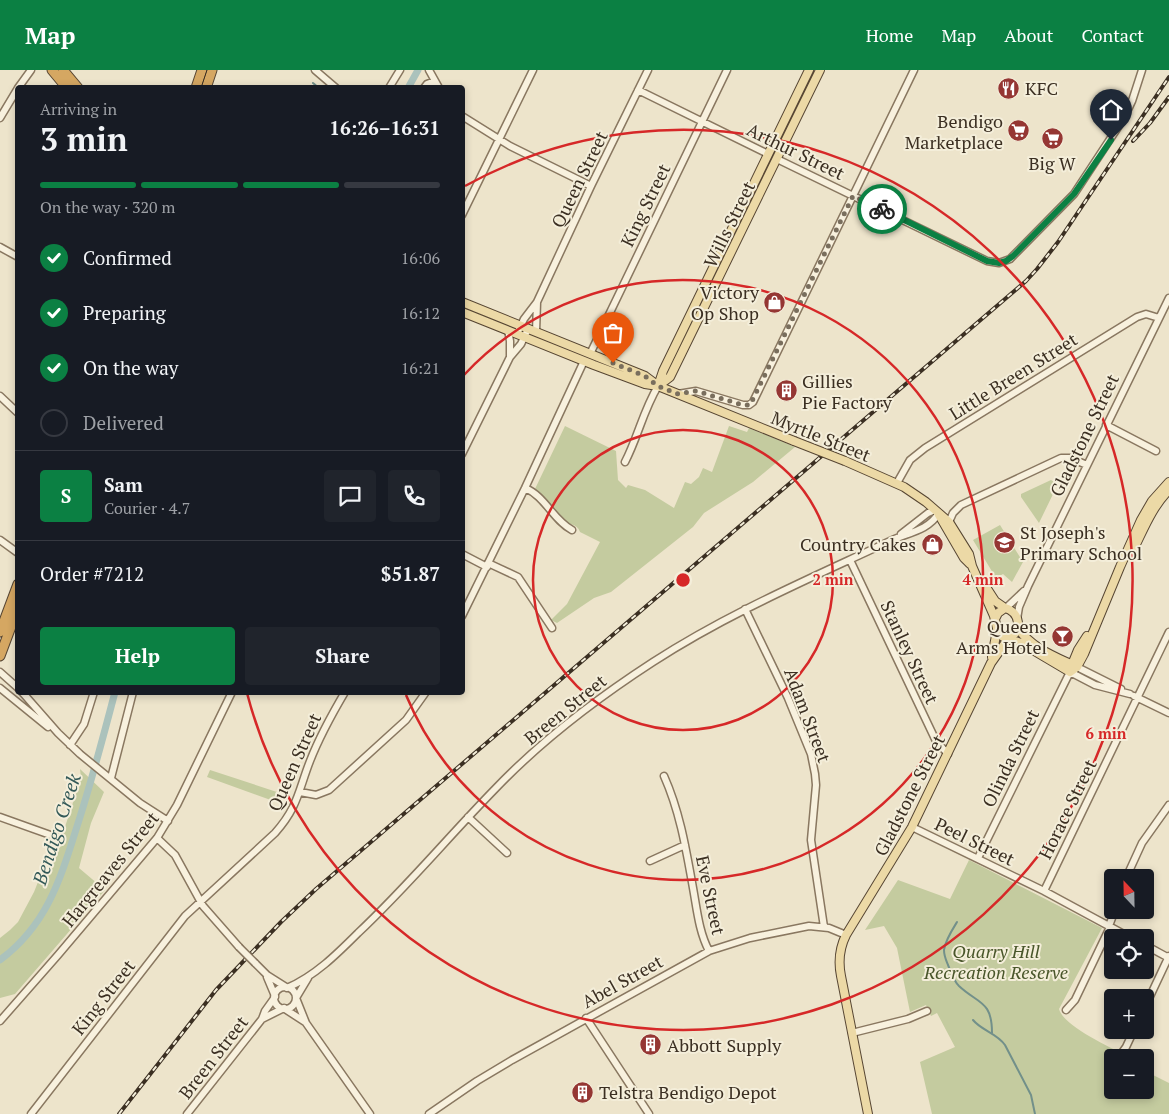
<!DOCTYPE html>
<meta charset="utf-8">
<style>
:root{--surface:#171b24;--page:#20242c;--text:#f1f3f6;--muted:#9ea1a6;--line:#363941;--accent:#0b8043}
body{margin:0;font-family:"PT Serif",serif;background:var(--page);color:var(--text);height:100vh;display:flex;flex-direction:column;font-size:19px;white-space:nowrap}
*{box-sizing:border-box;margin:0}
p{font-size:16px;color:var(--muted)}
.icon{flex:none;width:28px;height:28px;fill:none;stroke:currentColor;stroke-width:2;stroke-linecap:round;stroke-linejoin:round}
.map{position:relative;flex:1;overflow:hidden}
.details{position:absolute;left:15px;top:15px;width:450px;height:610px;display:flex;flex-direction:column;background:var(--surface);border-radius:5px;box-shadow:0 2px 8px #0003}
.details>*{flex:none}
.needle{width:32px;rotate:338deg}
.controls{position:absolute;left:1104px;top:799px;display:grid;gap:10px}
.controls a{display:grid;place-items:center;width:50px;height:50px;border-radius:5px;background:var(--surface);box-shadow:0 2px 8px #0003;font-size:25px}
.pin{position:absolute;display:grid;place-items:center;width:42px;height:42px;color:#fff;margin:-51px -21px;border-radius:50% 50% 50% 0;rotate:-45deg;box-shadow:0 0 5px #0007}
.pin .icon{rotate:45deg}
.courier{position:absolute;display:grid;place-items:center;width:50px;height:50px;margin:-25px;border:4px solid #0b8043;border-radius:50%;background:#fff;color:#222;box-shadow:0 1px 6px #0007}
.headline em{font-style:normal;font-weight:800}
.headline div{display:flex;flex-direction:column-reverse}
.headline{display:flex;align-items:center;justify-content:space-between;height:85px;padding:0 25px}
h1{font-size:32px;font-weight:800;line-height:38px}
.bar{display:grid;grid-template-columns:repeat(4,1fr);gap:8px 5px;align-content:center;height:60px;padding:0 25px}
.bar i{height:6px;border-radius:4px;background:var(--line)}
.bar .selected{background:var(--accent)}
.bar p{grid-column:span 4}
.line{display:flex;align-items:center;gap:12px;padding:0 25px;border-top:1px solid var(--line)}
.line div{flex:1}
.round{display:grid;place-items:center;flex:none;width:52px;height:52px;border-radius:5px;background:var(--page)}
ol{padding:0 25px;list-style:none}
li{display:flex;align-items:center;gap:15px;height:55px}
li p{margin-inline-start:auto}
li .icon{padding:5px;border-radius:50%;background:var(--accent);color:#fff;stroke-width:4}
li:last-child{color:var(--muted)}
li i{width:28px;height:28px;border:2px solid var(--line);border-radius:50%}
.action{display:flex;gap:10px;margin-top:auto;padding:10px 25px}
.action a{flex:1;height:58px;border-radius:5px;background:var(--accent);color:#fff;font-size:20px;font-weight:800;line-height:58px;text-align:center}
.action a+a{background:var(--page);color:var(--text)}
header{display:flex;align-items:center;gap:30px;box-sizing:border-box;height:70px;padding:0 25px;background:var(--accent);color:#fff}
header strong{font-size:24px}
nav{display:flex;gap:28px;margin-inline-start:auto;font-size:18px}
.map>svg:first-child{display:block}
</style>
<header>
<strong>Map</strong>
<nav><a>Home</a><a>Map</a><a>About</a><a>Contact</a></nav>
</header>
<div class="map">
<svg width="1169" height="1044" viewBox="0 0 1169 1044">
<rect width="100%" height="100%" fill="#ede4cb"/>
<path fill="#c4cb9f" d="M565 356 616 381 618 410 626 418 628 415 645 420 674 438 685 412 691 414 699 407 703 398 712 402 729 356 747 362 749 358 795 377 753 412 704 443 693 457 611 522 594 528 557 553 551 550 567 534 600 472 580 462C577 453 568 455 561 449 552 441 543 429 535 419Z
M1051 410 1054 412 1055 420 1039 453 1021 427V424Z
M1000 455 1023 492 1012 512 1003 504 996 508 973 470Z
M80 699 104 722 91 753 79 798 105 820 15 924 0 928V868L10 860 18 852 34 822 52 777 64 760 81 708Z
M210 700 283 724 279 733 207 707Z
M969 790 1102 858 1059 939C1064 957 1112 978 1129 987L1112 988V1020H1145V1001L1169 1013V1044H932L920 992 955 977 937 943 931 946 926 935 910 942 897 878 884 856 865 860 898 810 950 829Z"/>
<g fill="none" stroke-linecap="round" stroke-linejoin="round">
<path stroke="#72908a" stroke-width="2" d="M313 13 319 18
M957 852C952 860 945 871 944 880 944 886 946 890 948 895 951 902 953 910 959 916 978 934 992 930 992 963
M973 950C982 961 997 963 1005 975L1031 1025 1035 1044"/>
<path stroke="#abc2bc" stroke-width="7" d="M408 18 418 0
M0 890C50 853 62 803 80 747 93 706 104 664 115 622"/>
<defs>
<path id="minor" d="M315 0 336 18
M429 0 439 18
M18 18 31 0
M389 18 400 0
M424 18 427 14 435 11
M638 20 768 84
M462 46 510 76 591 116
M0 48 18 18
M777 89 987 191 999 193 1010 189 1074 124 1124 48 1132 31 1142 0
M462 145 533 0
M0 177 18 187
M508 260 510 271V287
M536 262 537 232 591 116 648 0
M517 264 524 249 537 232
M590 284 727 0
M678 324 696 321 743 335H749L753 332 914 0
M0 326 18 343
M1106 355 1156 381
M462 384 510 287 521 274 528 259
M625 392C638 367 643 341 658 316
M897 413 910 390 925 378 1137 247 1146 244 1159 248
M525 418C545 426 553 450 572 460
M949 452 953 443 961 435 1061 388H1070L1087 395
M901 464 928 443 935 440
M0 470 18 483
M462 484 487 497
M850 490 936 671 948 684
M488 493 518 507 552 558
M1006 538 1024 521
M745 539 788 628 811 684 815 704 816 715 811 770 824 857
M462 546 525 418 584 291
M1017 549 1019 537 1028 516 1169 228
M1077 597 1121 619
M0 602 18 618
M0 618 48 657
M22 622 58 663 80 684 140 733 168 751
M1134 626 1169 643
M70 675 84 654 94 622
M664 706C680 742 686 779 693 818 697 840 699 862 709 881
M111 708 133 622
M300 722 316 725 329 720 406 650 426 622
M0 747 56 767
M468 747 507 783
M912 757 1044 821 1131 868
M157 768 175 785 203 836 239 877
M978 788 1070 602 1095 615 1130 624
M650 791 685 775
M1126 808 1142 773 1169 735
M1044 821 1169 562
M1109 856 1115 840
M1145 875 1169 888
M255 893 267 905 286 917
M267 907 275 926
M274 928a11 11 0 1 1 22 0a11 11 0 1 1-22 0Z
M287 918C315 906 337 884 358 863 407 817 449 766 496 718 543 669 596 629 653 592 727 544 809 509 890 471 906 463 928 461 938 444
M296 928 306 953 370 1044
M296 928 308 908
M1145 937 1169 886
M285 939 305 952
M1066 940 1075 930 1110 857
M586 948 649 1044
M262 949 284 938
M0 951 58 885 157 768 177 735 232 622
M852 963 908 949 927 941
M1118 988 1126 977 1134 960
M31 1044 185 846 275 763C298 737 298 722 310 691 319 668 332 644 345 622
M187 1044 262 949 265 941 275 927
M429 1044 477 1011 512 990 709 881 750 868 809 856 829 858 846 865"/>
<path id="major" d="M462 232 645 306 657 315
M462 242 594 295 645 314 658 316 794 371
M658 316 670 307 820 0
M658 316 663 301 809 0
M845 391 904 417 926 432 949 452 969 484 972 496 994 546 998 562 1003 567 1021 573 1070 602
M939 445 964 488 970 494
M1130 486C1142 464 1150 439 1169 420
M984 514 995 531 1005 538
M995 549 998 543 1005 538C1020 542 1023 561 1009 568
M1018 558C1031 578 1056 587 1077 597
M992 587 997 560
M1071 597 1078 580 1087 566
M1070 602 1077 597 1084 584 1120 497 1141 450 1152 431 1169 412
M868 1044 841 906C838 891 839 879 846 865L912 757 991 593 1008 569"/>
<path id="highway" d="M52 0 67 18
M63 0 78 18
M196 18 202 0
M206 18 212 0
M0 562 18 514
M0 586 18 538"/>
</defs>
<use href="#minor" stroke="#897760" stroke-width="9"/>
<use href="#major" stroke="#574633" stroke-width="10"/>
<use href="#highway" stroke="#574633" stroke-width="11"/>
<use href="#minor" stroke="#f8f1de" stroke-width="6"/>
<use href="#major" stroke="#ecd9a6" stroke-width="8"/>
<use href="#highway" stroke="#d5a762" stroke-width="9"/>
<path stroke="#3b2f22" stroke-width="1" d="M201 18 207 0"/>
<defs>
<path id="rail" d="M1133 71 1150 53 1169 27
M119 1044 216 920 281 852 316 819 1026 211 1037 199 1058 172 1169 7"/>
</defs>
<use href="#rail" stroke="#3b2f22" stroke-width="4"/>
<use href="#rail" stroke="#f4eeda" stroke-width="2" stroke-dasharray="5.5" stroke-linecap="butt"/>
<defs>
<path id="minor-bridge" d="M239 877 255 893"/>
<path id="major-bridge" d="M794 371 845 391"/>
</defs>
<use href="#minor-bridge" stroke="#897760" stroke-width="9" stroke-linecap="butt"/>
<use href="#major-bridge" stroke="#574633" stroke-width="10" stroke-linecap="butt"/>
<use href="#minor-bridge" stroke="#f8f1de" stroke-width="6"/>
<use href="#major-bridge" stroke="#ecd9a6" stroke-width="8"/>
</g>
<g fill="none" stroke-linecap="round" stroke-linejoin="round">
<path stroke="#796e5d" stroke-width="5" stroke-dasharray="0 9" d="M613 293 645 306 658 316 678 324 696 321 743 335H750L853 126 882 139"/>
<path stroke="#0b8043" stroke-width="6" d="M882 139 987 191 999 193 1006 191 1013 186 1074 124 1111 70"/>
</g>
<g fill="none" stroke="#d62828" stroke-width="2.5">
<circle cx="683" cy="510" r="150"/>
<path d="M464 305A300 300 0 1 1 406 625"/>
<path d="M465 116A450 450 0 1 1 247 623"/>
</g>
<defs>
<symbol id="restaurant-disc" viewBox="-11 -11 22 22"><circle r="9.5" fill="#953633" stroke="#f4eeda"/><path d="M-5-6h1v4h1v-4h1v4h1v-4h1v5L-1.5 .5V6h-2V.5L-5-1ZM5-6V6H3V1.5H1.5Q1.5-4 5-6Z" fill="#fff"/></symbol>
<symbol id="supermarket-disc" viewBox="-11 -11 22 22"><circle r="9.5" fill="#953633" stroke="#f4eeda"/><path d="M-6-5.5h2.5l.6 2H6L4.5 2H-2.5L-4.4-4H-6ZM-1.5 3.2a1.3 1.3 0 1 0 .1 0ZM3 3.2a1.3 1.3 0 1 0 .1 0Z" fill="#fff"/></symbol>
<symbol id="shop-disc" viewBox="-11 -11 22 22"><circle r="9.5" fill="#953633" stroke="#f4eeda"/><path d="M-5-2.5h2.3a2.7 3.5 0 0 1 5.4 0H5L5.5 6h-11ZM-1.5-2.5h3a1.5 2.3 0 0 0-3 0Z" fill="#fff"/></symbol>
<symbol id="building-disc" viewBox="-11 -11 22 22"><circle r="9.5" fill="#953633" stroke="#f4eeda"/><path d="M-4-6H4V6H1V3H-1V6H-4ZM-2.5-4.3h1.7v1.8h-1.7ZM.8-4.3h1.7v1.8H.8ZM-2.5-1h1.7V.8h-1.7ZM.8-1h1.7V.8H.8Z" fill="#fff"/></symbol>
<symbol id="school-disc" viewBox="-11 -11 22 22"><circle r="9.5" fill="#953633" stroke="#f4eeda"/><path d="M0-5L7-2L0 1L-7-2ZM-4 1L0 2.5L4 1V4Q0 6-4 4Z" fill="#fff"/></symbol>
<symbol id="bar-disc" viewBox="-11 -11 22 22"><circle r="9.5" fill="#953633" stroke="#f4eeda"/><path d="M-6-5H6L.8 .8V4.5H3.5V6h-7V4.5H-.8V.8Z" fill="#fff"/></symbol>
</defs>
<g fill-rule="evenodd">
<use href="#restaurant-disc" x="996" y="6" width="25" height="25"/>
<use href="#supermarket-disc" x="1006" y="48" width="25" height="25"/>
<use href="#supermarket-disc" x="1040" y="56" width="25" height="25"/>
<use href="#shop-disc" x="762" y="220" width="25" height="25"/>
<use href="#building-disc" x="774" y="308" width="25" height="25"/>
<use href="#school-disc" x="992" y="460" width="25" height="25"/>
<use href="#shop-disc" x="920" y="462" width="25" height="25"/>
<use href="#bar-disc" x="1050" y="554" width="25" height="25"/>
<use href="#building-disc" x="638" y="962" width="25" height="25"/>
<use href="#building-disc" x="570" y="1010" width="25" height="25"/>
</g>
<g text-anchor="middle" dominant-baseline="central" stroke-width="4" stroke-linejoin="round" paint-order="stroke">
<g font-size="18" fill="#3b2f22" stroke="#f4eeda" text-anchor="start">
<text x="1025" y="18">KFC</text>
<text x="1003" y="51" text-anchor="end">Bendigo<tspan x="1003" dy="21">Marketplace</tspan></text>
<text x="1052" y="93" text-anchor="middle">Big W</text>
<text x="759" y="222" text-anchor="end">Victory<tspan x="759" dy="21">Op Shop</tspan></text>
<text x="802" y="311">Gillies<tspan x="802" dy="21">Pie Factory</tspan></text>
<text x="1020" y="462">St Joseph's<tspan x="1020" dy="21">Primary School</tspan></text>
<text x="916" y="474" text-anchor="end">Country Cakes</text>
<text x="1047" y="556" text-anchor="end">Queens<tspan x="1047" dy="21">Arms Hotel</tspan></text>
<text x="667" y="975">Abbott Supply</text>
<text x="599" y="1022">Telstra Bendigo Depot</text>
</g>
<g font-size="18" fill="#3b2f22" stroke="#f4eeda">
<text transform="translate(796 81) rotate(26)">Arthur Street</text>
<text transform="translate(579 109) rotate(-64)">Queen Street</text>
<text transform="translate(645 135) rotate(-64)">King Street</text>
<text transform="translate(729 154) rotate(-64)">Wills Street</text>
<text transform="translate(1013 306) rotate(-32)">Little Breen Street</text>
<text transform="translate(1084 365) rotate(-64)">Gladstone Street</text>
<text transform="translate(821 366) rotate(22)">Myrtle Street</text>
<text transform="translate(910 582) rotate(65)">Stanley Street</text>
<text transform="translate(565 639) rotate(-39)">Breen Street</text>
<text transform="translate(808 645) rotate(69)">Adam Street</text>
<text transform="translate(1010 688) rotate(-64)">Olinda Street</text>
<text transform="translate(294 692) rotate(-66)">Queen Street</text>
<text transform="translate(909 725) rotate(-63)">Gladstone Street</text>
<text transform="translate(1067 739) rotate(-64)">Horace Street</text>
<text transform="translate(975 771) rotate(26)">Peel Street</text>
<text transform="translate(110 799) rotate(-51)">Hargreaves Street</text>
<text transform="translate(711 825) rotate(78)">Eve Street</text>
<text transform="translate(622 911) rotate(-29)">Abel Street</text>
<text transform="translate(103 927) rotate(-52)">King Street</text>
<text transform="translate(213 987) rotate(-52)">Breen Street</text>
</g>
<g font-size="18" font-style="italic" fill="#49562a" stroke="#f4eeda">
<text x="996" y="881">Quarry Hill<tspan x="996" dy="21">Recreation Reserve</tspan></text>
</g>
<g font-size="19" font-style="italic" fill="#335958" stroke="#f4eeda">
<text transform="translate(56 759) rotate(-72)">Bendigo Creek</text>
</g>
</g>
<circle cx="683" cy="510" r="8" fill="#d62828" stroke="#f4eeda" stroke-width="2.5"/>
<g font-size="15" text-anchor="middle" font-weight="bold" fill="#d62828" stroke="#f4eeda" stroke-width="4" stroke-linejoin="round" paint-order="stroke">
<text x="833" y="515">2 min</text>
<text x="983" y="515">4 min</text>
<text x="1106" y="669">6 min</text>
</g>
</svg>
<div class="controls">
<a><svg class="needle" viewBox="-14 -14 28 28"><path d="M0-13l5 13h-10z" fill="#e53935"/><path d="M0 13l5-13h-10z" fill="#9ea1a6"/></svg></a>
<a><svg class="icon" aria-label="locate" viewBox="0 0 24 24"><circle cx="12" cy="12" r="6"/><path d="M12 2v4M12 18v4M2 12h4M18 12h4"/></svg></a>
<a>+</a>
<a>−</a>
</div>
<div class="pin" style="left:613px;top:293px;background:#ea580c"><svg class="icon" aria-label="bag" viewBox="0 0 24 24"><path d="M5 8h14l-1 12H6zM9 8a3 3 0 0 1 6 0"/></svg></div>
<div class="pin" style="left:1111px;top:70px;background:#1f2937"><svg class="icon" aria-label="home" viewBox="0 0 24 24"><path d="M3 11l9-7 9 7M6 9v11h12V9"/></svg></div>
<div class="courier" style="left:882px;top:139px"><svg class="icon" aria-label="bike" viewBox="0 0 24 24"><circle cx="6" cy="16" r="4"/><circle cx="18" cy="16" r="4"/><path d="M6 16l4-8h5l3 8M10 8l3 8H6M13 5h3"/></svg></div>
<section class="details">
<div class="headline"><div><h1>3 min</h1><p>Arriving in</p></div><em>16:26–16:31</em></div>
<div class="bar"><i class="selected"></i><i class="selected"></i><i class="selected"></i><i></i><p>On the way · 320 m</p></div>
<ol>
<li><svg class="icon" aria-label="check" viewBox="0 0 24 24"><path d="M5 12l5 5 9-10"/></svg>Confirmed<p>16:06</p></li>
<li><svg class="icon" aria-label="check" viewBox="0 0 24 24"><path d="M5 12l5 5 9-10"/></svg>Preparing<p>16:12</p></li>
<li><svg class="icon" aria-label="check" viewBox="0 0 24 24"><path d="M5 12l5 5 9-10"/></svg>On the way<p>16:21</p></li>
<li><i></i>Delivered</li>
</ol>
<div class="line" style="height:90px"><b class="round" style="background:var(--accent);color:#fff">S</b><div><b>Sam</b><p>Courier · 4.7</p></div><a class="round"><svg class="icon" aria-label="chat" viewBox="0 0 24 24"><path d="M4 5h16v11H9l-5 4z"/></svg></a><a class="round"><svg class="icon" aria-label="phone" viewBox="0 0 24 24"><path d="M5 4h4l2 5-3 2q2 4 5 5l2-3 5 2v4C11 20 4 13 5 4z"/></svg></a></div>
<div class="line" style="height:65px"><div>Order #7212</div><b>$51.87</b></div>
<div class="action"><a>Help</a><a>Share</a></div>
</section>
</div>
